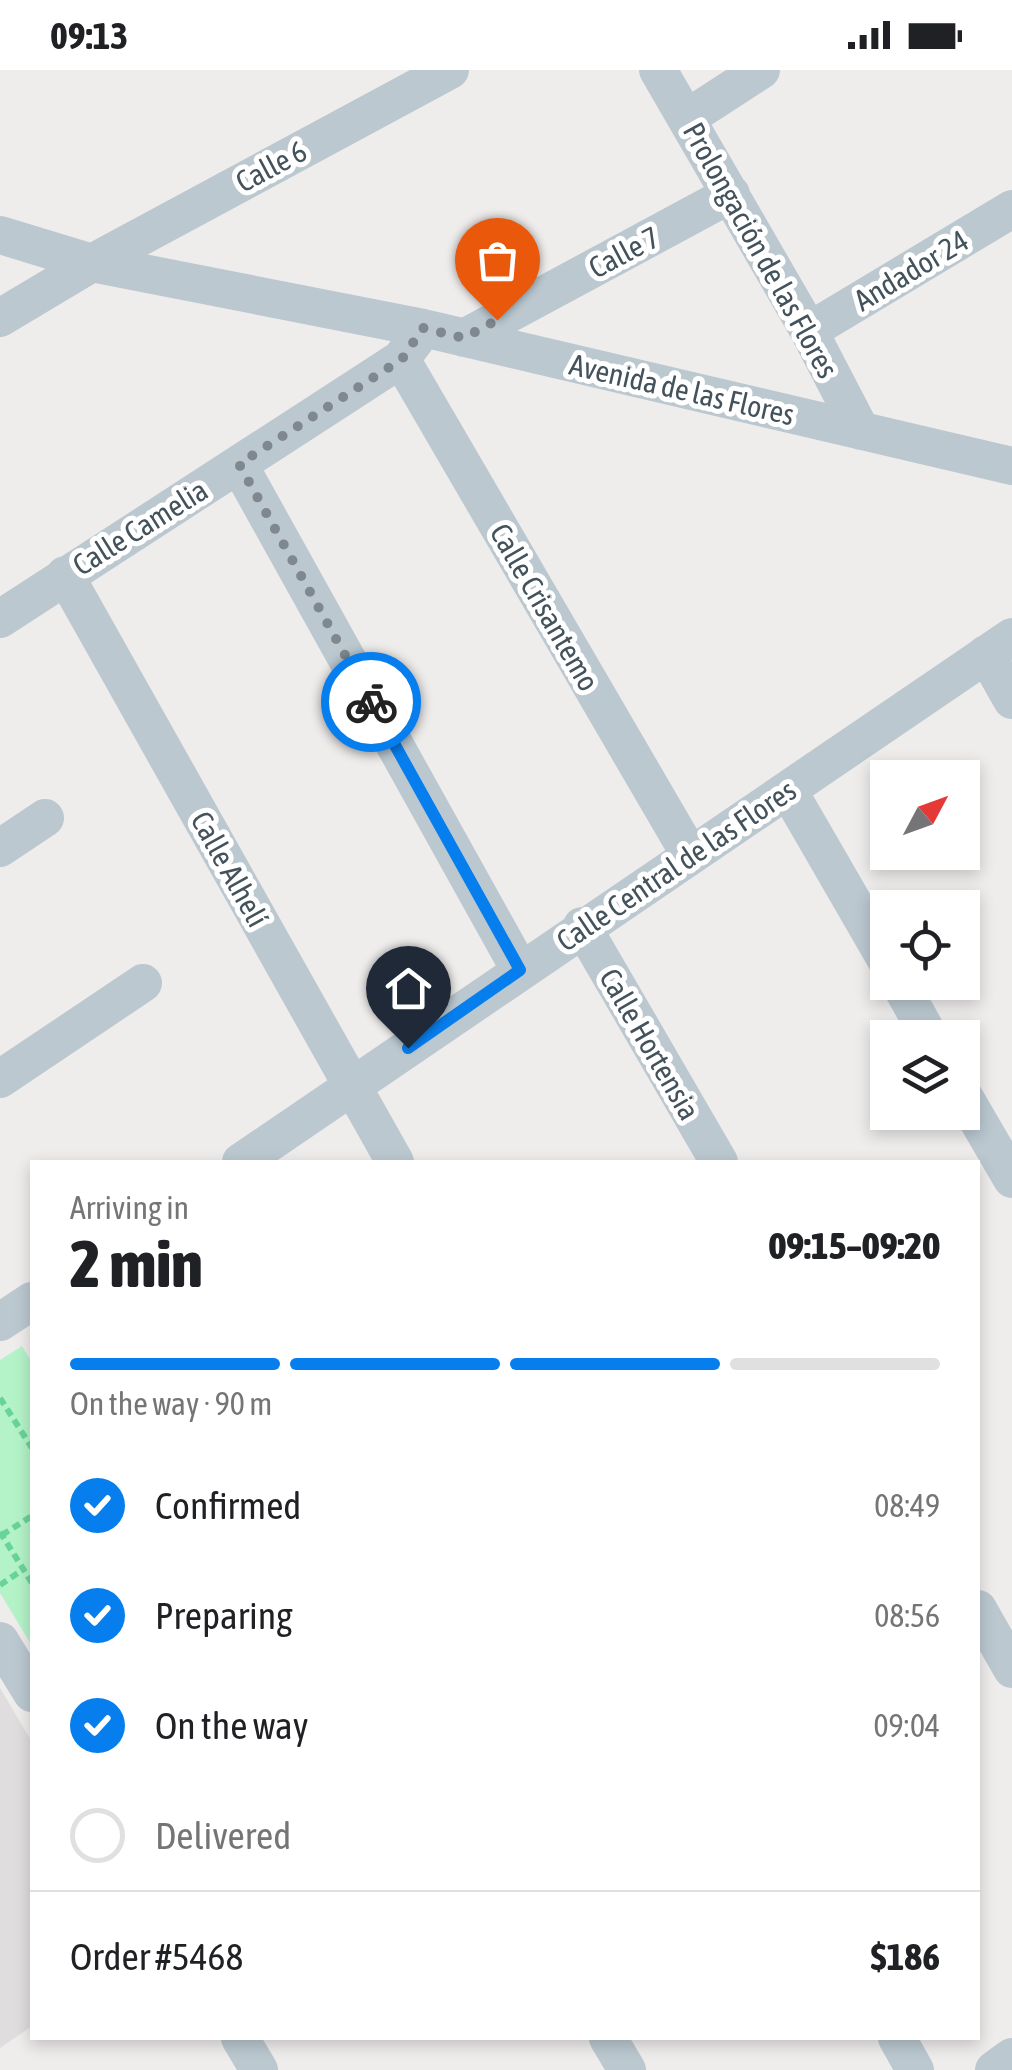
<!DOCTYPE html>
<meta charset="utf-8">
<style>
:root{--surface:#fff;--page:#f6f6f6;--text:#202124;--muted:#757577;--line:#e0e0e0;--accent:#077eee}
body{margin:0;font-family:"Asap Condensed",sans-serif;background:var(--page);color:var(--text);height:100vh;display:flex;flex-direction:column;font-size:38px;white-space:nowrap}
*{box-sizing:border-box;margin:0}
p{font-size:32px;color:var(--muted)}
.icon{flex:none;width:55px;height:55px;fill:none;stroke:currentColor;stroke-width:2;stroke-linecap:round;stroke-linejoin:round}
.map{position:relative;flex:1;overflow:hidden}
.side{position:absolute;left:30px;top:1090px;width:950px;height:880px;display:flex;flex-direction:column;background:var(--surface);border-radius:0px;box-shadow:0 5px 15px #0003}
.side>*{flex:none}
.needle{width:65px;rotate:49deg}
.tools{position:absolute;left:870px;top:690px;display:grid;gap:20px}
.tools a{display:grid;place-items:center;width:110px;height:110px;border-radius:0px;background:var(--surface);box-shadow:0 5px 15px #0003;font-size:50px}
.pin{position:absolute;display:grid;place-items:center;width:85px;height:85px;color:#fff;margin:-102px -42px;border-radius:50% 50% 50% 0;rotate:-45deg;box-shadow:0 0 10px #0007}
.pin .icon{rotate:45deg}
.courier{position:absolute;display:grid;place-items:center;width:100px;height:100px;margin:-50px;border:8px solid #077eee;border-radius:50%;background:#fff;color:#222;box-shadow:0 2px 12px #0007}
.overview em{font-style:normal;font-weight:800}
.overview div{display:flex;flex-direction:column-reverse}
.overview{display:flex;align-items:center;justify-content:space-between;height:170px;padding:0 40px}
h1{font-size:65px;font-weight:800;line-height:75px}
.bar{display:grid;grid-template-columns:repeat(4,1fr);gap:15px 10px;align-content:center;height:120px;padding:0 40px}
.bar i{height:12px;border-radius:8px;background:var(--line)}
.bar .selected{background:var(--accent)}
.bar p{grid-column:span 4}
.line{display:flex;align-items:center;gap:25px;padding:0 40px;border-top:2px solid var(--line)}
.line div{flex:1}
ol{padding:0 40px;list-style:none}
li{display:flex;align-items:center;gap:30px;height:110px}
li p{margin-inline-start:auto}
li .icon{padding:10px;border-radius:50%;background:var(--accent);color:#fff;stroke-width:4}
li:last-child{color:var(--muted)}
li i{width:55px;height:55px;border:5px solid var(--line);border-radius:50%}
.status{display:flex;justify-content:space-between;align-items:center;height:70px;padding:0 50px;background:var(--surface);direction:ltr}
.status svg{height:28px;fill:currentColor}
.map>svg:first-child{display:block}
</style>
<div class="status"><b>09:13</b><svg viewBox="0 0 49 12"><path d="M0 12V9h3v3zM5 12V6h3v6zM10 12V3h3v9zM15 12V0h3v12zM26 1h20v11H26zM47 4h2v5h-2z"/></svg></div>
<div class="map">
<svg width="1012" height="2000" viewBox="0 0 1012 2000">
<rect width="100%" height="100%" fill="#efecec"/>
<path fill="#e0ddde" d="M0 1618 32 1672V1956L0 1978Z"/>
<path fill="#b4f3c8" d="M22 1276 32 1293V1576L0 1523V1290Z"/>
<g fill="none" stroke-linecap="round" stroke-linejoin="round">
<path stroke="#69d497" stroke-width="6" stroke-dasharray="8 5" stroke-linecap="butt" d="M0 1328 32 1378
M0 1462 32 1513
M2 1465 32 1446
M0 1515 24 1499"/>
<path stroke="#bbc8d0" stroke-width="38" d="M658 0 809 261 861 361
M687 48 761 0
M0 165 92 193 423 258 1012 396
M0 248 92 193 450 0
M809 261 1012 139
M464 268 731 124
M401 289 690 785
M239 395 520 900
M65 505 395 1092
M0 549 401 289 416 269
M986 584 1012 630
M788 720 888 893
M0 778 45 748
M582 856 719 1092
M899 912 930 968
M0 1009 143 913
M962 1023 1012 1109
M241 1092 1012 567
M0 1252 32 1231
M978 1539 1012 1599
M0 1571 32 1623
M240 1968 259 2000
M608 1968 627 2000
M897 1968 915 2000
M994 2000 1012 1987"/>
</g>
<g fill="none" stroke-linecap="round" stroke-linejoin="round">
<path stroke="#7f888e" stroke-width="10" stroke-dasharray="0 18" d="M371 632 239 394 402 289 423 258 464 268 497 250"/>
<path stroke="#077eee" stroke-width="12" d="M371 632 520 900 408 978"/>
</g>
<g text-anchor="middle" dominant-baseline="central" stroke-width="10" stroke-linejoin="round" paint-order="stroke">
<g font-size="30" fill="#43525b" stroke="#fff">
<text transform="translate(271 96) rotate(-28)">Calle 6</text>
<text transform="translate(761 180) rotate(61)">Prolongación de las Flores</text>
<text transform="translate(624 182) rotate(-28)">Calle 7</text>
<text transform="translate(911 200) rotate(-31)">Andador 24</text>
<text transform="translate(682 319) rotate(13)">Avenida de las Flores</text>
<text transform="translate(140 457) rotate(-32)">Calle Camelia</text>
<text transform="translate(545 537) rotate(60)">Calle Crisantemo</text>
<text transform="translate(676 795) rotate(-34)">Calle Central de las Flores</text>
<text transform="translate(230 799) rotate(61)">Calle Alhelí</text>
<text transform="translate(650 974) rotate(60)">Calle Hortensia</text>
</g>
</g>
</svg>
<div class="tools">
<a><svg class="needle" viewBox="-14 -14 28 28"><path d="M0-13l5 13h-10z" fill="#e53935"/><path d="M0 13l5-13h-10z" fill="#757577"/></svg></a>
<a><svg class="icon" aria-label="locate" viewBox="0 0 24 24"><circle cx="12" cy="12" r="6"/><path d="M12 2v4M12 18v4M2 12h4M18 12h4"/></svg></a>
<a><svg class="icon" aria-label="layers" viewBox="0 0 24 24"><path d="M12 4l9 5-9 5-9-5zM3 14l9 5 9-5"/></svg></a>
</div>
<div class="pin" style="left:497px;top:250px;background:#ea580c"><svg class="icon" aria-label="bag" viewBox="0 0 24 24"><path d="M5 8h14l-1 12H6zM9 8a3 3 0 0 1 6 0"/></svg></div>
<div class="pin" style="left:408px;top:978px;background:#1f2937"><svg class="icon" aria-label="home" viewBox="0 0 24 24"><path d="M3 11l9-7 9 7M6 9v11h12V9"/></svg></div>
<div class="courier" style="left:371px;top:632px"><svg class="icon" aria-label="bike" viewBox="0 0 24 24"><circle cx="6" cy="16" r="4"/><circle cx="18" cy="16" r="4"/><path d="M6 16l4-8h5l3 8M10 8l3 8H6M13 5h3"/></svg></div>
<section class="side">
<div class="overview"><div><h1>2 min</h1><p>Arriving in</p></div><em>09:15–09:20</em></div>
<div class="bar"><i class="selected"></i><i class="selected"></i><i class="selected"></i><i></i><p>On the way · 90 m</p></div>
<ol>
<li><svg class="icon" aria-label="check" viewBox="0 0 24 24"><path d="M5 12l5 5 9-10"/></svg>Confirmed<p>08:49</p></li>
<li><svg class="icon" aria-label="check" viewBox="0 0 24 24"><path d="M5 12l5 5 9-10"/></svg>Preparing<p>08:56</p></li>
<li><svg class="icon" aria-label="check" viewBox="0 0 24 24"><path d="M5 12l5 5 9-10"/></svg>On the way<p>09:04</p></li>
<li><i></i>Delivered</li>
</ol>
<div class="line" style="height:130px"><div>Order #5468</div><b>$186</b></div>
</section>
</div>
